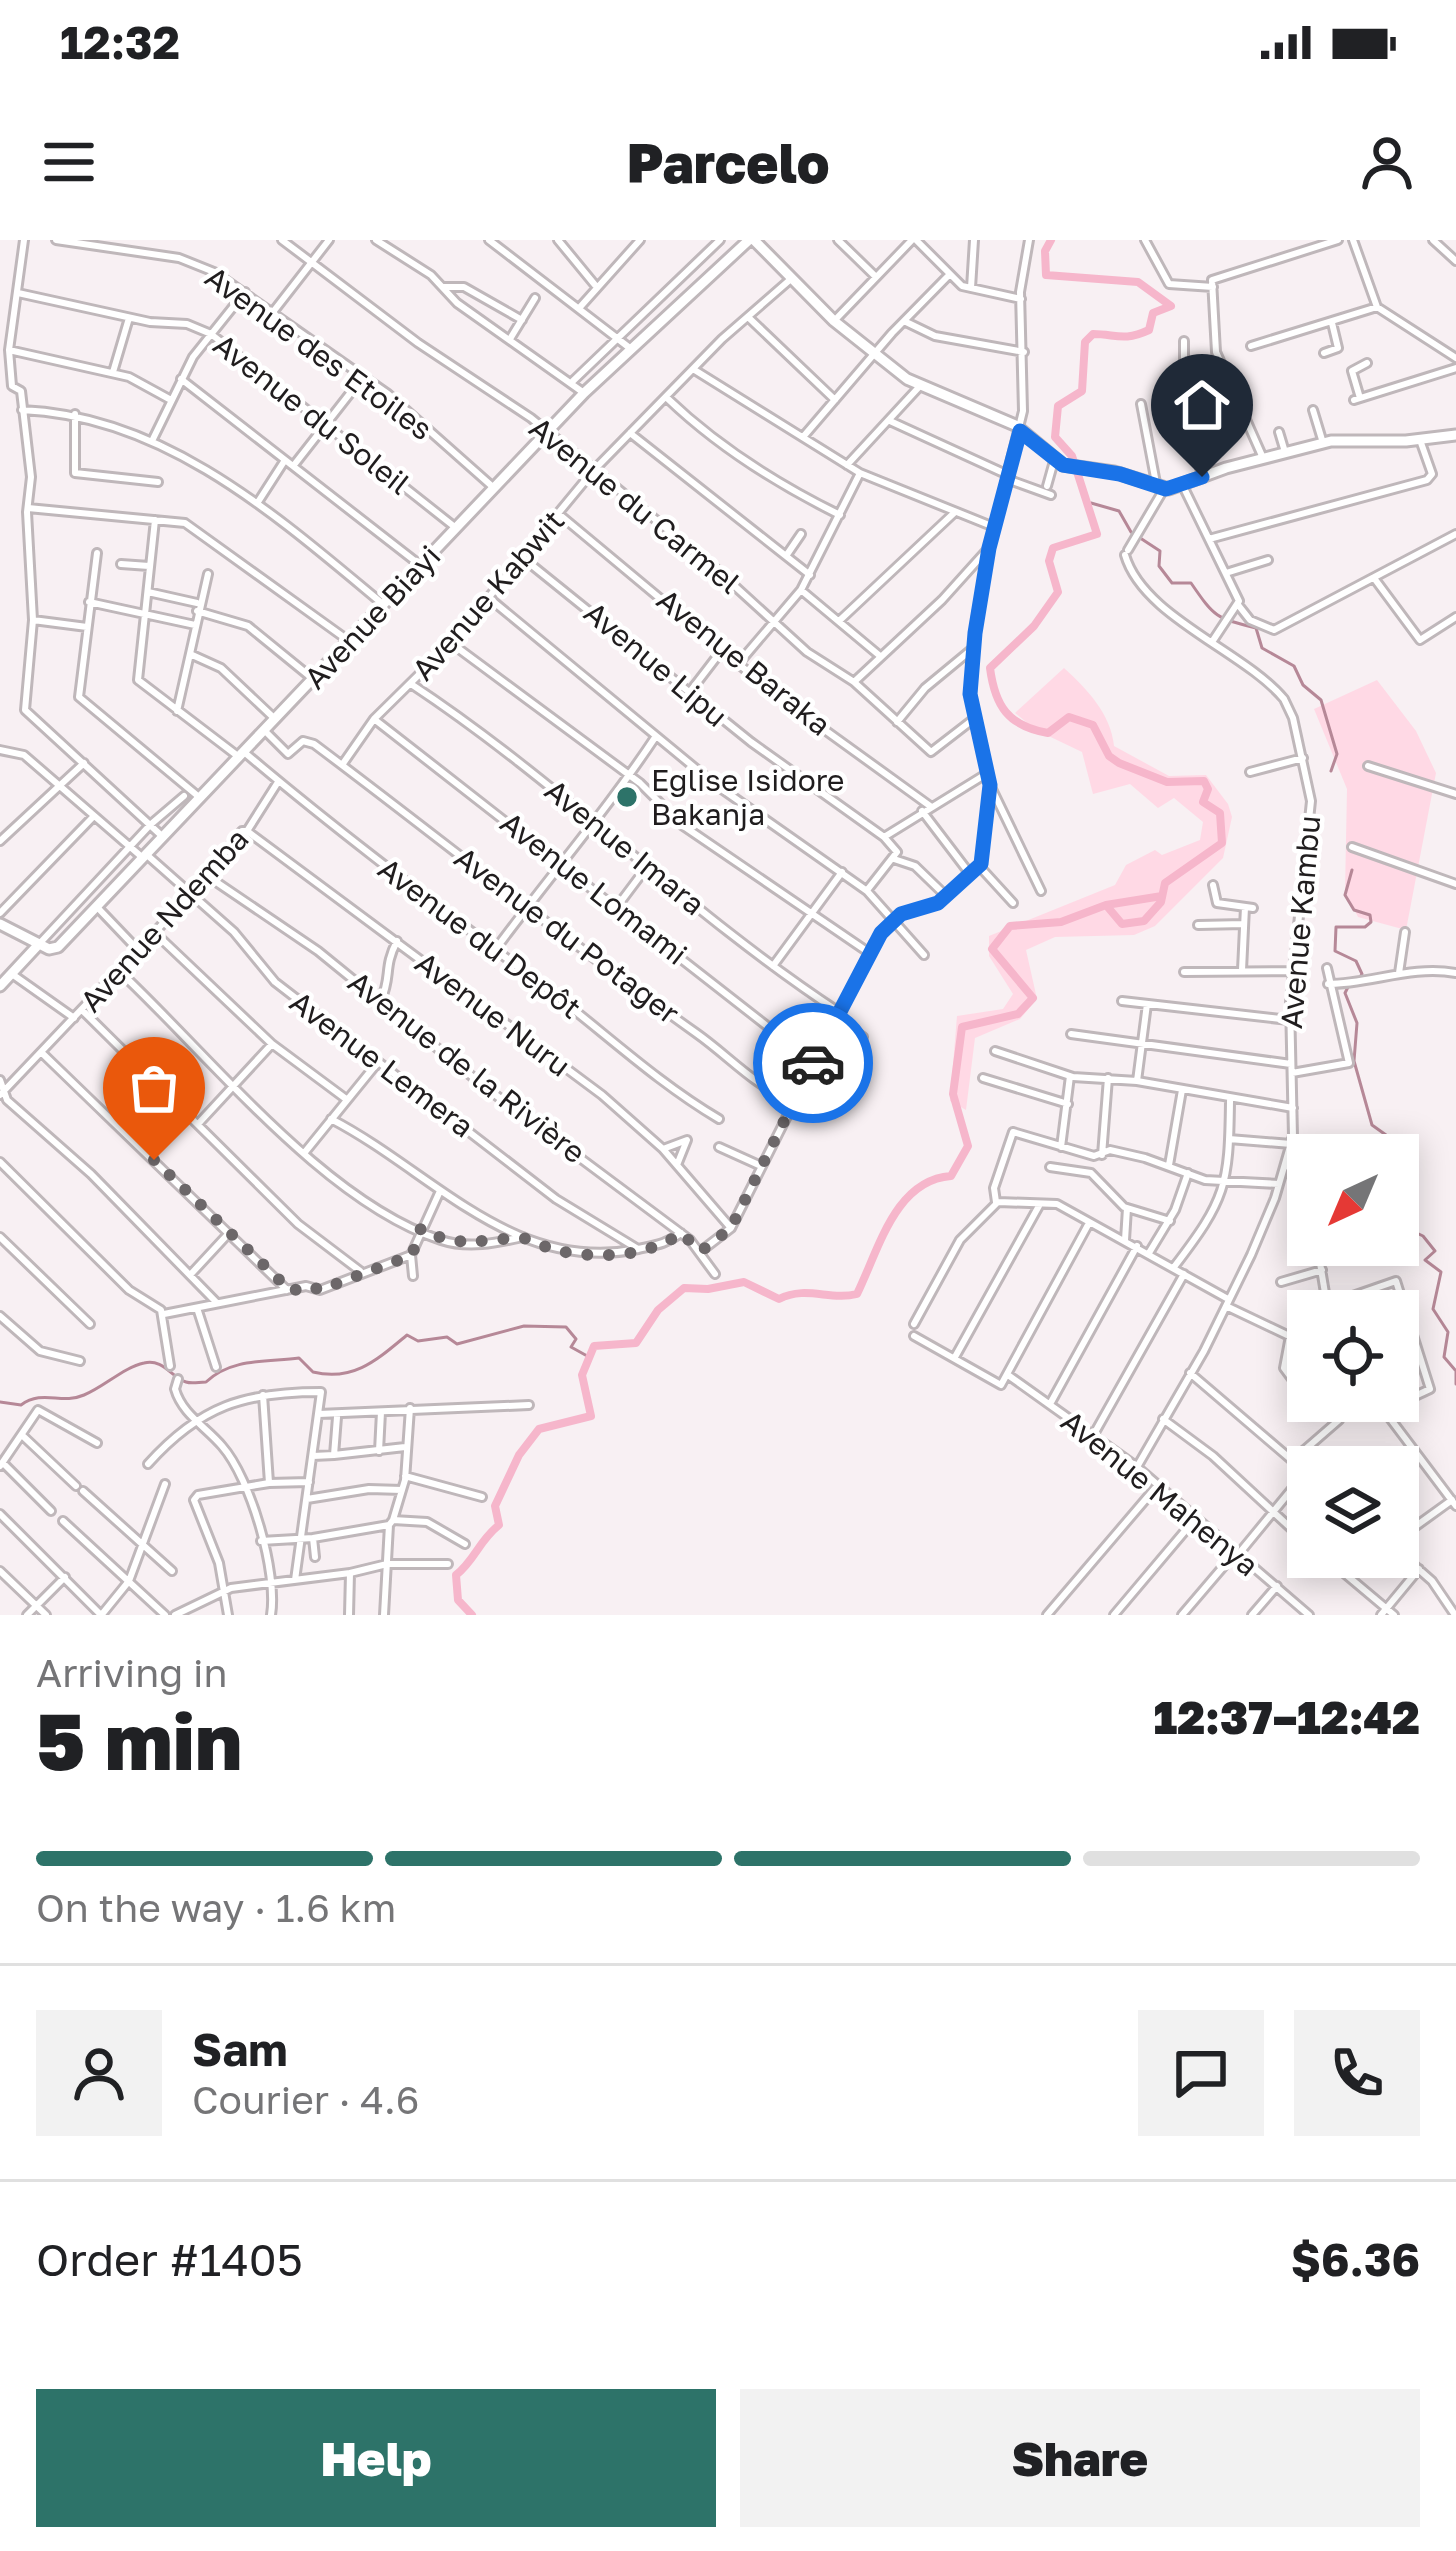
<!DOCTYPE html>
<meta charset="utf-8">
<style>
:root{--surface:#fff;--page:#f2f2f2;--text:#202124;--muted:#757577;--line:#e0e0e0;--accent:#2d7369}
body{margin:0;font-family:"Golos Text",sans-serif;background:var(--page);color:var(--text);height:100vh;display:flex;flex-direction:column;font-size:45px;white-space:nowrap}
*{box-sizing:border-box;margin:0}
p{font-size:39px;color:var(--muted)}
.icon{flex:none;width:66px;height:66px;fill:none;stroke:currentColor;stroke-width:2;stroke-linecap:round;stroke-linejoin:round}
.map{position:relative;height:1375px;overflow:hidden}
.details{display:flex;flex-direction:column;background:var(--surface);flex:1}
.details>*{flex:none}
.needle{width:78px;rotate:224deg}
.tools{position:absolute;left:1287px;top:894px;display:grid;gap:24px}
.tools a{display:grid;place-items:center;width:132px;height:132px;border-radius:0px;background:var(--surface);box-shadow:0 6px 30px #0003;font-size:60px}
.pin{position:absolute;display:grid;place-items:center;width:102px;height:102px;color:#fff;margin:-123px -51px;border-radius:50% 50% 50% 0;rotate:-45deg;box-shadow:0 0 12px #0007}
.pin .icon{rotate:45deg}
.courier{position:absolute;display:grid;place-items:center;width:120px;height:120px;margin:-60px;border:9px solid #1a73e8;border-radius:50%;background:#fff;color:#222;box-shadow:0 3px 15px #0007}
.headline em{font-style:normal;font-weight:800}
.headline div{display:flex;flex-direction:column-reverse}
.headline{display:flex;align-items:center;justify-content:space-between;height:204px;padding:0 36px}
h1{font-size:78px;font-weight:800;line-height:90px}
.bar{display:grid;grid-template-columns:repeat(4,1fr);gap:18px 12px;align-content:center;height:144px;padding:0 36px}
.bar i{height:15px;border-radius:9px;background:var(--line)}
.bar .current{background:var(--accent)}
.bar p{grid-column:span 4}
.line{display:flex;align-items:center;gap:30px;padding:0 36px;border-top:3px solid var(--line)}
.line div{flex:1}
.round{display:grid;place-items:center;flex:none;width:126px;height:126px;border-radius:0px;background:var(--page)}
.button{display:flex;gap:24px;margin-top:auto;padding:24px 36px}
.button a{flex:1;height:138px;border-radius:0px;background:var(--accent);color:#fff;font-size:48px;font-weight:800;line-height:138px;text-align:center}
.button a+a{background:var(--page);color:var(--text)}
.status{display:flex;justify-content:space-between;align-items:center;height:84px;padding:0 60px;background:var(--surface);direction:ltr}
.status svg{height:33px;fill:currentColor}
header{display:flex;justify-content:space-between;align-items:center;height:156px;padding:0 36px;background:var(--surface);font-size:54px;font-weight:800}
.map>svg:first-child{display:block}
</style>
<div class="status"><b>12:32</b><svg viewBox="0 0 49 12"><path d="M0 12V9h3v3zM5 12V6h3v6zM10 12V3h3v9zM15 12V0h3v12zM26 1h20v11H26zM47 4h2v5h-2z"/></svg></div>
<header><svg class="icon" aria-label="menu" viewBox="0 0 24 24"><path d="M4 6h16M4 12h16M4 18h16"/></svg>Parcelo<svg class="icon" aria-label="person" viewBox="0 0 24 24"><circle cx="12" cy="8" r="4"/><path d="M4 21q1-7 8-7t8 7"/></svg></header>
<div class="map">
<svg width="1456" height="1375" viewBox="0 0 1456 1375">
<rect width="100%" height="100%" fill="#f8f0f3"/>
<path fill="#ffd9e5" d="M1064 428C1087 449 1111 474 1114 506L1169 536 1206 535 1228 564 1232 577 1223 618 1155 686 1134 695 1055 697 1026 710 1037 759 1020 779 975 798 966 870 950 861 957 776 1003 769 1013 754 989 716V696L1115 645 1126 625 1155 610 1162 615 1200 600 1203 582 1174 558 1158 568 1130 544 1093 554 1082 512 1036 490 1015 473Z
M1377 440 1416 491 1436 533 1406 690 1358 677 1345 651 1347 549 1314 469Z"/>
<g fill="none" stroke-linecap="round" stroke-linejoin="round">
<path stroke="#b68897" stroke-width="3" d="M1091 263 1119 271 1131 292 1160 311 1159 326 1172 343H1191C1215 378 1216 378 1256 388L1262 408 1294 426 1303 445 1321 460 1337 514 1331 531
M1352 630 1345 655 1354 670 1370 675 1371 682 1365 687H1336L1335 711 1356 721 1362 734 1357 741
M1349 745 1345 753 1357 783 1354 821 1372 885 1386 895 1394 915
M1398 946 1405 962 1404 987 1423 996 1435 1011 1425 1020 1441 1032 1433 1069 1448 1092 1444 1117 1456 1131V1144
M0 1162 21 1165C43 1149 61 1165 84 1155 104 1147 124 1127 144 1123 163 1118 172 1138 186 1142 192 1144 199 1142 206 1142 231 1118 267 1122 299 1118L313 1132C354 1142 378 1119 407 1095L418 1101 447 1097 457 1104 524 1086 566 1087 576 1099 571 1107 589 1117"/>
<path stroke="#f6b6cb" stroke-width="8" d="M1106 665 1162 656
M472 1375 458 1360 456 1335C475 1320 478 1302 499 1285L495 1266 519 1215 539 1189 591 1176 582 1135 594 1106 636 1103 658 1070 684 1048 708 1049 744 1042 779 1059C806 1045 830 1061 857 1054 879 1009 895 940 951 936L968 906 953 854 962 787 1018 774 1033 758 992 709 1010 686 1061 682 1106 665 1122 684 1144 681 1161 662 1165 643 1222 603 1220 573 1203 562 1208 549 1204 541 1167 542 1119 523 1109 516 1093 485 1069 477 1048 493C1008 486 995 466 990 428L1034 386 1058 352 1049 321 1053 308 1097 294 1072 216 1055 197 1058 166 1082 151 1085 102 1093 94C1116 94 1123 102 1149 90L1153 73 1171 66 1138 42 1046 35 1045 11 1051 0"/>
<defs>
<path id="minor" d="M24 0 9 110 12 146 21 151 31 237 27 272 33 380 25 470 163 597
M56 0 179 18 214 32 388 154 494 248
M282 0 418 103 531 178 716 329 807 412 854 442 931 512 975 478
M376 0 431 35 457 63 584 153
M489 0 631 109
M558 0 595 45
M838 0 876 37
M916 0 962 46 1021 59
M1029 0 1020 52 1023 171 989 309 976 380 971 454 990 545 1041 651
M1145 0 1169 44 1213 47
M1353 0 1377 67 1456 118
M1433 0 1456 21
M444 47H464L522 80
M971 48 974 0
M18 53 150 82 187 84 211 94 456 288
M581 66 640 0
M273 72 329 0
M748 77 835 160
M834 81 912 0
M904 81 935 96 1024 112
M510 99 535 58
M1184 101V152L1202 237
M1251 106 1377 67
M9 110 129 137 171 160
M1324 113 1338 108 1332 83
M693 129 860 233 994 287
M113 132 129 78
M181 139 420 325
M573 141 720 0
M667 158C716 205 779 245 840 275
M1360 158 1352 131 1367 123
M1354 160 1456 128
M1141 164 1156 243
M22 170C166 176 278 277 384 365
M1313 170 1323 203
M75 174V233L158 242
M890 181 1008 235
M1279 192 1285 212
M630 193 810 335
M803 197 892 93 949 35
M152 201 193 117 245 52
M1263 218 1216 112 1212 40 1338 0
M294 225 362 138
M847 225 919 147
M1007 239 1051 255
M1182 244 1239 361 1212 402
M1047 246 1054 221
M258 262 285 220
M28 268 185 283 349 401
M560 275 771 451 930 566
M155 280 138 440 239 517
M1209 299 1427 240 1432 234 1420 200
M1128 310 1164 249
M97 313 79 457 199 557
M1125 315C1143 377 1244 411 1284 459L1293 478 1311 561 1290 762 1293 896 1275 958 1251 1015 1204 1111 1137 1227
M786 316 801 294
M523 318 751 502 884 597 897 612 868 649
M121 324 149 326
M1226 333 1268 320
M1374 338 1420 400 1456 377
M801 350 880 416
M148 352 197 363
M489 358 712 542 867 651 924 715
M89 362 195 385
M1239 366 1250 380 1274 390 1456 294
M197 371 248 386 313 439
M33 380 87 387
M839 381 954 273
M451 403 640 543 682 585 868 712
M190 414 221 428 275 479
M738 424 801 350 860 233
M854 442 942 360 987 310
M411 444C561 543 688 673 839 772
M689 453 722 410
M177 471 208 334
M374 479 767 786 816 816
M897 482 925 448 971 410
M264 490 288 514 303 501 314 504C442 600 565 700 696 793 730 817 754 846 793 861
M0 510 24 515 143 618
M244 512C343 596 447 673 550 751 606 794 658 843 719 879
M342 525 374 479 451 403 593 231 722 99 792 38
M1368 526 1456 554
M1250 532 1303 518
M990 547 981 628 1013 663
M922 571 970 634
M247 591 602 855 663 909 731 988
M884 597 986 534
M0 601 84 523
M1352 607 1456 644
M147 615 234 692 275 742 556 959 638 1009
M894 619 915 626 946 656
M206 635 318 711 485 847 690 1000 715 1034
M1213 645 1217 663 1253 668
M97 667 138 710
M616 668 646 628
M0 673 92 578
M1198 685 1244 684
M155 693 272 804 346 859
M40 703 150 585 184 556
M495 710C548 638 607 570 656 496
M773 726 842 632
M118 730C210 816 324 962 441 1000 468 1009 496 1003 523 997
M1242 730 1245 667
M1184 732 1292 731
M1399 733 1405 692
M12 734 74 778
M1328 744C1371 744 1411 725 1456 733
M381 760C392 736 383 728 397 701
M1122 761 1289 780
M82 770 298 984 360 1031
M836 779 863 797 857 819
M1071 794 1291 824
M995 811 1073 837 1137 841 1293 868
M42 813 287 1050
M1292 833 1349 823 1327 728
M983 838 1068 864
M0 840 7 860 91 934 217 1063
M1137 841 1147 764
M0 855 191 654 242 591H247L278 542
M331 879C433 932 513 1034 638 1009 656 1005 666 1004 681 993
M199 883 272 804
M1013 892 1094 916 1110 910 1145 918 1205 940 1279 944
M1229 899 1291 904
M719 907 761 926
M1061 907 1070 836
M663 909 687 900 677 925
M1289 910 1346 904
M305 912 378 822
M1102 915 1108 838
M1287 921 1308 980
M0 922 129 1050 161 1070 170 1126
M1169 925 1182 850
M1050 927 1091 933 1124 967 1170 981
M996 962 994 948 1013 892
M0 997 90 1084
M1125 1000 1127 968
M1317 1005 1328 1071
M701 1011 731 988 874 703 901 674 938 663 981 624
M1149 1013 1175 970 1188 933
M1321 1022 1352 1005
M1174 1027C1226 959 1229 946 1230 861
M191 1034 229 993
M413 1036 411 1015 440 951
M1281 1042 1322 1030
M1327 1065 1396 1041 1430 1149 1385 1170
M1226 1066 1308 1105
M197 1068 216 1127
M164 1074 306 1046 320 1050 411 1015
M0 1076 40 1111 80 1121
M914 1084 960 1000 998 962 1057 964 1228 1059
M914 1096 1001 1145 1089 983
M1290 1096 1284 1128 1301 1151
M1398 1110 1415 1106
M955 1117 1040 964
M1190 1133 1308 1234
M1008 1135 1137 1227 1309 1375
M178 1139 175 1149C182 1174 206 1187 222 1206 251 1239 278 1333 271 1375
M1377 1161 1456 1266
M1050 1164 1137 1006
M319 1174 529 1165
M1163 1179 1213 1216 1308 1304
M1094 1194 1184 1034
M24 1197 76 1246
M379 1211 381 1172
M334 1215 405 1207
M313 1216 334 1215 337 1177
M1293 1220 1339 1180
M3 1223 51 1271
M148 1224C200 1166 244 1152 321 1152L295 1340
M0 1226 38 1170 97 1203
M405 1236 482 1257
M269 1243 309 1242
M83 1251 172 1331
M307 1259 369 1249 402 1250
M0 1274 101 1375
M393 1280 427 1282 465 1304
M63 1281 165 1375
M313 1298 389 1285 393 1280 405 1240 410 1168
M1398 1299 1452 1260
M261 1301 313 1298 315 1317
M1398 1311 1432 1341 1455 1375
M1237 1316 1306 1232
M1325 1317 1394 1375
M0 1331 46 1375
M103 1373 129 1341 165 1244
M27 1375 65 1337
M175 1375 231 1348 350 1333
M228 1375 219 1323 194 1260 198 1255 269 1243 263 1155
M349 1375 350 1333 387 1324H448
M384 1375 389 1285
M1047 1375 1157 1246
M1114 1375 1195 1279
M1182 1375 1234 1314
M1252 1375 1277 1346
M1381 1375 1419 1329"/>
<path id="tertiary" d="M754 0 834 81 907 139 1015 185 1063 225 1114 232 1169 249 1226 228 1331 201H1406L1456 195
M0 684 49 709 58 707 584 153 749 0
M0 746 39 704"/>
</defs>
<use href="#minor" stroke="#bfb7ba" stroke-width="12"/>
<use href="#tertiary" stroke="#bfb7ba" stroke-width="15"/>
<use href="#minor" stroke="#fff" stroke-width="6"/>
<use href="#tertiary" stroke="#fff" stroke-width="9"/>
</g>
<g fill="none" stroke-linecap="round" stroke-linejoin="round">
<path stroke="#6c6769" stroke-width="12" stroke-dasharray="0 21.6" d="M154 920 291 1051 310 1046 320 1050 412 1015 421 988C457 1010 481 999 520 998 531 998 543 1007 555 1010 595 1019 647 1018 681 993L701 1011 731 988 813 823"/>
<path stroke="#1a73e8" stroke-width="15" d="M813 823 881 693 901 674 938 663 981 624 990 545 970 454 975 393 989 308 1020 191 1063 225 1120 234 1166 249 1202 237"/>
</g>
<circle fill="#2d7369" stroke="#fff" stroke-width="4.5" cx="627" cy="557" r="12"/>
<g text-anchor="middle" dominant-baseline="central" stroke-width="9" stroke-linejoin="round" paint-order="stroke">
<g font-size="30" fill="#201d1e" stroke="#fff">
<text transform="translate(319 113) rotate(36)">Avenue des Etoiles</text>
<text transform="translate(312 174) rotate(38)">Avenue du Soleil</text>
<text transform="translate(635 265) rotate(39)">Avenue du Carmel</text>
<text transform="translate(488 355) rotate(-49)">Avenue Kabwit</text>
<text transform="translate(372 377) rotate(-47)">Avenue Biayi</text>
<text transform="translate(744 422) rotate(39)">Avenue Baraka</text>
<text transform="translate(656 424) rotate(40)">Avenue Lipu</text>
<text transform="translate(625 607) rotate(39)">Avenue Imara</text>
<text transform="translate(594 648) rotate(38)">Avenue Lomami</text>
<text transform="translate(164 680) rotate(-48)">Avenue Ndemba</text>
<text transform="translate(1300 682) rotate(-85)">Avenue Kambu</text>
<text transform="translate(567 695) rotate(37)">Avenue du Potager</text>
<text transform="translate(480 698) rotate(37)">Avenue du Depôt</text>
<text transform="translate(493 774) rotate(37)">Avenue Nuru</text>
<text transform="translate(382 824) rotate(37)">Avenue Lemera</text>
<text transform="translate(467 827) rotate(38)">Avenue de la Rivière</text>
<text transform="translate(1160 1253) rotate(39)">Avenue Mahenya</text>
</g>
<g font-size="30" fill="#201d1e" stroke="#fff" text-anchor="start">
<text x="651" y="540">Eglise Isidore<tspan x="651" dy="34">Bakanja</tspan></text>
</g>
</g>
</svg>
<div class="tools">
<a><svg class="needle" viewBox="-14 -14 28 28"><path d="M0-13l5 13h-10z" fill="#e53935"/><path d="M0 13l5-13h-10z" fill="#757577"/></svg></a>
<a><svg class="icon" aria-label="locate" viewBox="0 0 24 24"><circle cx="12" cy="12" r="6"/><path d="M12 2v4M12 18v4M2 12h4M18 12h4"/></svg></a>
<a><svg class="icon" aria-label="layers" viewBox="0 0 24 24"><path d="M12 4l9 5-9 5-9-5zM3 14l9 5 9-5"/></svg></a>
</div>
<div class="pin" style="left:154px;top:920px;background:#ea580c"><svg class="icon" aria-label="bag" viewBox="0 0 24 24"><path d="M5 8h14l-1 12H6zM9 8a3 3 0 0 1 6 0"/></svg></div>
<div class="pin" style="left:1202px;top:237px;background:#1f2937"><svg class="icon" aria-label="home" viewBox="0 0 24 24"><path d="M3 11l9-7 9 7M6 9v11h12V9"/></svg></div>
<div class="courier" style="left:813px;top:823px"><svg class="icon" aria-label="car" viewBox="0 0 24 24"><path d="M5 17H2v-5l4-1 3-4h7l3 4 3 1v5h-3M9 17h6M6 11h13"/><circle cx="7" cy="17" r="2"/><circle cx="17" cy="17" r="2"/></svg></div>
</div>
<section class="details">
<div class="headline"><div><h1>5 min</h1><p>Arriving in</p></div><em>12:37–12:42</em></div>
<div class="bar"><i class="current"></i><i class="current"></i><i class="current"></i><i></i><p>On the way · 1.6 km</p></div>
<div class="line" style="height:216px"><a class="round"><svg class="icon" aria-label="person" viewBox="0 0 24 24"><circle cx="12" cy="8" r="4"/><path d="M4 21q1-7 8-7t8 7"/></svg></a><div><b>Sam</b><p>Courier · 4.6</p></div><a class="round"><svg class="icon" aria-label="chat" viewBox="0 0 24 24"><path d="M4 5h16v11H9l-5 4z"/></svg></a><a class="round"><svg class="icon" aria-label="phone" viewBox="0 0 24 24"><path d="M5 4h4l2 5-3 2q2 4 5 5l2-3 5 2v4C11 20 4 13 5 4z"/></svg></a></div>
<div class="line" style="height:156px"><div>Order #1405</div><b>$6.36</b></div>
<div class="button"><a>Help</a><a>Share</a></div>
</section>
